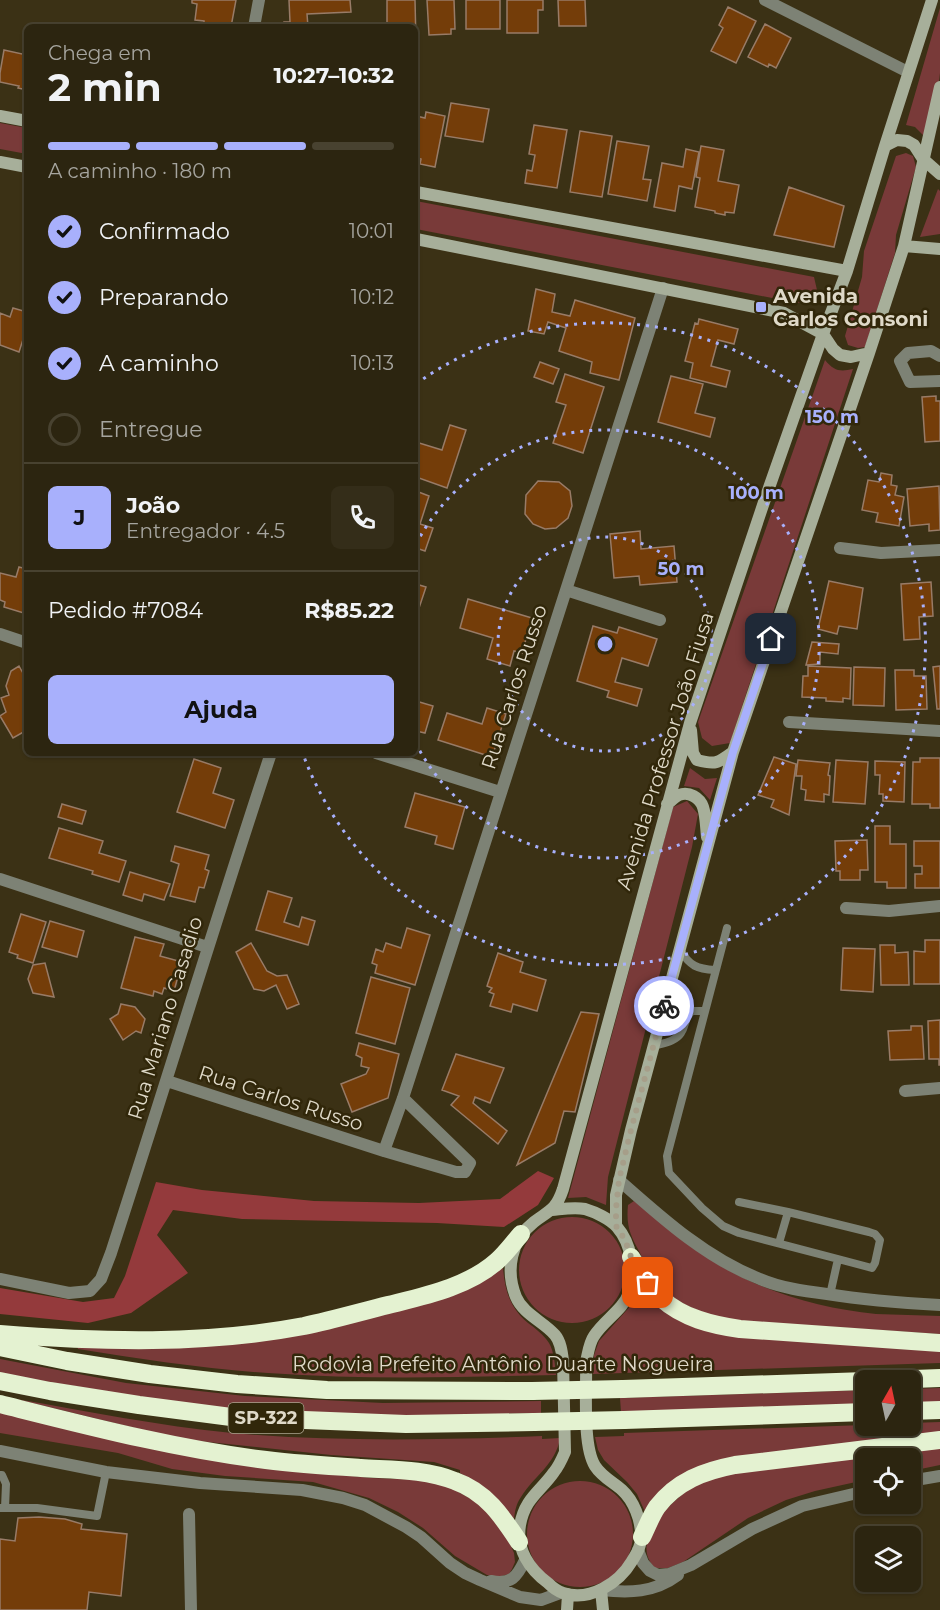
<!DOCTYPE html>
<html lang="pt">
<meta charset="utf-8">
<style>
:root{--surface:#2c2510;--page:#342d19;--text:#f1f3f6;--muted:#a6a59f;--line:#484230;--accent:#a8b0fc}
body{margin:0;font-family:Montserrat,sans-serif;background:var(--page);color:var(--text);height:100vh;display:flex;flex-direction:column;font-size:22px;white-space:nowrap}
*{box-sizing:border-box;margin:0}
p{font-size:20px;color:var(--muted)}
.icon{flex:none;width:33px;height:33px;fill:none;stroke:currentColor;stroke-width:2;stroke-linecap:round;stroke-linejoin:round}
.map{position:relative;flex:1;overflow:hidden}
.sheet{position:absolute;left:24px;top:24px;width:394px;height:732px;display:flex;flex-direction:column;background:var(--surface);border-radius:9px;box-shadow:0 2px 4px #0004,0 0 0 2px var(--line)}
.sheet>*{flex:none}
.needle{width:39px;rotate:9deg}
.tools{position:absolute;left:855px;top:1370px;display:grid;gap:12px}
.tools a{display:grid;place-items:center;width:66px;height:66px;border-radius:9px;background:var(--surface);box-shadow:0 2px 4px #0004,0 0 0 2px var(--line);font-size:30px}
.pin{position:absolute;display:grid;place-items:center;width:51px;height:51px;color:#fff;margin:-26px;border-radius:12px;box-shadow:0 3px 9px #0006}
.courier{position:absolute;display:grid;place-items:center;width:60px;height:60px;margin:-30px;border:4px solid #a8b0fc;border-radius:50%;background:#fff;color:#222;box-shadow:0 2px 8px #0007}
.head em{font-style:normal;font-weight:700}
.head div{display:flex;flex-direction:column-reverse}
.head{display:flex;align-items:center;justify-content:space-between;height:102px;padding:0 24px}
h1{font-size:39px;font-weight:700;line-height:45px}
.bar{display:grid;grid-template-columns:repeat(4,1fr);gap:9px 6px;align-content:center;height:72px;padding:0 24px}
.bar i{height:8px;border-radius:4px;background:var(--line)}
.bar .active{background:var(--accent)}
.bar p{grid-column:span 4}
.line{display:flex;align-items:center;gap:15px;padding:0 24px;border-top:2px solid var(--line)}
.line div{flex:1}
.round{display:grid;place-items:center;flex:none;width:63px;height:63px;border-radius:9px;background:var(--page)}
ol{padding:0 24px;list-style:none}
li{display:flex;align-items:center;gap:18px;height:66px}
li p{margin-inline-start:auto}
li .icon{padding:6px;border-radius:50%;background:var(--accent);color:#111;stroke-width:4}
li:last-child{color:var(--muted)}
li i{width:33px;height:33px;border:3px solid var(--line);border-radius:50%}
.cta{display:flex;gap:12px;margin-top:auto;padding:12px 24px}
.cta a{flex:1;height:69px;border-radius:9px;background:var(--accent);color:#111;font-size:24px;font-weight:700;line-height:69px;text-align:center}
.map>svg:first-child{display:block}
</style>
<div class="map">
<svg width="940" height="1610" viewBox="0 0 940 1610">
<rect width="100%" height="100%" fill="#3b3115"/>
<path fill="#793a39" d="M940 8V73L936 106 925 137 915 127 906 125Z
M0 123 27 128V154L0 149Z
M906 153 913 156 916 167 896 235 895 253 865 347 858 348 848 345 845 336 862 277 864 251 896 156Z
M938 189 940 191V234L920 237Z
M416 201 814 277 817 290 810 301 798 303 416 229Z
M825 360C834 371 840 372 853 369L730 743 712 746 702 738 698 722Z
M690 768 705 779 717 778 710 800 699 788 684 786Z
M687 801 698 814 692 847 608 1177 606 1205 586 1197 568 1198 673 807Z
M634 1201C659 1220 685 1243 711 1260 760 1291 818 1308 876 1314 897 1315 919 1315 940 1316V1334L737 1321C705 1315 669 1303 650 1274 646 1268 643 1260 640 1253 630 1235 626 1226 628 1205Z
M519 1270a53 53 0 1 1 106 0a53 53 0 1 1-106 0Z
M503 1268C505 1291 510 1308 528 1323 535 1328 544 1335 549 1343 554 1351 555 1365 556 1375 461 1377 364 1380 268 1373 205 1369 141 1359 78 1349L77 1346 162 1347 464 1289Z
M640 1284 677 1319 940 1349V1363L593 1374 594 1355 599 1341 634 1302Z
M0 1359 126 1383 245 1396 383 1403 541 1401V1413L382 1417 305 1415 191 1405 0 1374Z
M940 1388V1402L911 1403 910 1389Z
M866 1390 865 1405 621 1412 620 1398Z
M16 1399C87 1411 159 1426 232 1433 335 1442 439 1440 542 1436V1439L560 1438C556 1464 534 1476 521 1497 516 1504 515 1511 514 1519L476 1482 460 1473V1470L434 1462 331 1455 180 1439Z
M0 1410 325 1473 371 1478 424 1480 444 1484 482 1505 507 1537 514 1553 515 1562 512 1569 509 1574 498 1577 487 1575 455 1556 423 1528 398 1512 369 1498 313 1482 225 1476 172 1469 118 1453 0 1433Z
M940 1422V1434L740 1457 645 1512 637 1494 627 1482 604 1460 598 1450 595 1437 624 1436V1433L865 1425H910L911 1423Z
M940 1447V1465L911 1471 910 1458H866L865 1480 815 1491 786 1500 748 1518 683 1562 668 1568H655C631 1544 663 1510 683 1494 692 1486 704 1480 715 1474Z
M527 1534a53 53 0 1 1 106 0a53 53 0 1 1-106 0Z"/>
<path fill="#943a3c" d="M538 1171 554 1178 538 1205 504 1227 437 1223 242 1219 173 1210 157 1235 188 1273 131 1313 88 1323 0 1314V1288L83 1302 114 1298 125 1276 156 1182 202 1190 314 1201 419 1203 500 1199Z"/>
<path fill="#743d09" stroke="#987b67" stroke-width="1.5" d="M192 0H236L231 27 204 26V21L195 20 197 4 192 3Z
M289 0H350L351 12 307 14 308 27 338 25V27H284V22H290Z
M387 0H415L416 43V27H387Z
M427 0H454L455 29H451V34L429 35Z
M466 0H500V29H466Z
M507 0H543V10H538V33H507Z
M558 0H585L586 26H559Z
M728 7 756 21 736 63 711 51 723 28 719 25Z
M765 24 791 38 776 68 769 64 768 67 748 57Z
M4 50 27 55V90L18 88 19 86 0 82V73Z
M451 103 489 109 483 142 445 136Z
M426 112 445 116 435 167 420 164 421 159 417 158 416 164V116L425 118Z
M534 125 567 130 557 188 525 183 527 170 532 171 535 155 529 154Z
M580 131 612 136 602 197 570 192Z
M617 141 649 146 643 179 651 180 647 201 608 194Z
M701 146 724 150 718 181 739 185 734 213 725 212V215L715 213V211L695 207 700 178 696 177Z
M686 149 699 152 692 189 679 186 675 211 654 207 662 163 683 167Z
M789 187 844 206 834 247 774 235Z
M536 289 555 294 552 312 570 316 575 300 635 318 619 380 590 373 592 362 559 351 566 328 548 322 544 334 528 331Z
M13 308 27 312V327L19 352 0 345V313L10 317Z
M699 319 738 329 734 344 718 340 711 366 730 371 726 387 690 378 693 363 685 361 695 323 698 324Z
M540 362 559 369 553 384 534 377Z
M565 374 604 387 583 453 553 443 566 405 556 402Z
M671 376 703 384 695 413 715 418 710 437 658 422Z
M936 396V401H940V441L925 442 922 397Z
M450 425 466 430 447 488 416 477V442L442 450Z
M881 473 892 475 891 485 897 486 895 495 904 497 899 526 876 522 878 513 862 510 868 480 879 482Z
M538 481 559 482 570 491 572 506 568 518 556 528 545 529 533 524 525 514 526 495Z
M939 486 940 530 929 531V524L910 526 907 489Z
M416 491 429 496 420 524 433 528 425 551 416 548Z
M640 531 641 549 674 546 677 582 640 585 639 576 614 578 610 534Z
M19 567 27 569V614L4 607 5 602 0 600V573L16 577Z
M829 581 863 588 857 629 839 626 837 634 818 629Z
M931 582 933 616 919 617 920 639 904 640 901 584Z
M416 584 426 587 416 617Z
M468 599 532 618 522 653 514 651 510 666 487 659 493 638 460 628Z
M593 626 617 633 619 627 657 639 648 666 622 658 615 682 642 689 637 706 607 697 609 691 577 681Z
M812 642 839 644 838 654 820 652V664L806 665Z
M19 666 24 675 27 673V730L13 738 0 716 6 712 1 698 9 695 6 686 11 671Z
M808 666 851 668 850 699 843 698V702L826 701V698L802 697 803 676H808Z
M940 666V709H937L933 667Z
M854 667 885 668 884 706 853 705Z
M895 670H914V676H926L927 709 896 710Z
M416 701 433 706 425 733 416 731Z
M487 708 506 714 492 757 438 740 447 713 482 724Z
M774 757 796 764 789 815 771 807 774 800 758 795Z
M920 758H940V808H930V804H912L913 762H920Z
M194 759 221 768 213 793 234 800 225 828 177 812Z
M798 760 830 763 828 775 830 776 829 795 824 794V802L805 800 806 790 801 789 802 776H796Z
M836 760 868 762 865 804 833 802Z
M875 761 905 762 904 802 883 801V794H879L880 775H875Z
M415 793 465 807 453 849 435 844 437 836 405 827Z
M62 804 86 811 82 824 58 817Z
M875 826H890V844H906V888H887V882H875Z
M59 828 103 841 99 853 126 861 119 882 92 874 93 871 49 858Z
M867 840 868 870H860V880H840V871H836L835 841Z
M914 841H940V888H915V874H922V866H914Z
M175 846 209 855 205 869 209 871 204 888 199 887 195 902 170 896 179 864 171 861Z
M130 872 170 884 164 900 144 894 142 901 123 895Z
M268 891 292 898 284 922 299 927 302 917 315 921 308 945 256 930Z
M21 914 46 922 33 963 17 958 18 955 9 952Z
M50 921 84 931 77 957 42 947Z
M407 928 430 935 415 985 375 973 377 965 372 963 376 949 383 952 386 943 401 948Z
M135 937 164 944 160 956 182 962 174 991 164 988 162 994 154 991 153 996 121 988Z
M925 940H940V984H914V951L925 952Z
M251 943 267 971 277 976 287 975 299 1004 287 1009 276 985 264 991 254 989 236 952Z
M880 945H895V953L908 952 909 985H881Z
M843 948 875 949 873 992 841 990Z
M498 953 523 962 520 972 546 980 537 1011 513 1004 511 1012 490 1006 494 994 489 992 492 988 487 986Z
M45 963 54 997 33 993 28 979 33 965Z
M371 977 410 988 395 1044 356 1033Z
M121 1004 135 1007 145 1019 141 1033 136 1031 123 1040 110 1019 118 1014Z
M581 1012 599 1014 575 1112 564 1111 555 1143 517 1165Z
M940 1020V1065H939V1059H929L928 1021Z
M911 1026H922L924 1059 890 1060 888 1031 911 1030Z
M359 1043 399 1054 388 1098 352 1112 341 1084 366 1074 369 1068 361 1066 362 1058 356 1055Z
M456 1054 504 1068 490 1103 475 1097 473 1103 507 1131 498 1144 451 1105 459 1096 442 1090Z
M39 1517 65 1519 82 1524 81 1529 127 1534 121 1596 89 1592 87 1610H0V1539L15 1541 18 1518Z"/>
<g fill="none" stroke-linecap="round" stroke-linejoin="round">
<path stroke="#7d8275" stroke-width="8" d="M727 928 667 1156 669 1173 702 1208 723 1226 739 1233 838 1259 830 1295
M680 950C690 966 697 969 715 970
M653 1046C663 1043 675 1042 681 1033 686 1026 684 1018 692 1011H704
M739 1202 788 1212
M779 1243 788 1212 869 1232 875 1234 880 1240 875 1263 872 1268 838 1259
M0 1475H2L6 1484 5 1508
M0 1508H37L97 1516 106 1472"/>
<path stroke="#7d8275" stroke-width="12" d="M765 0 908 72
M254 27 259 0
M940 356 931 351 908 353 900 361 910 382 940 381
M840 548 881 553 940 550
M566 590 660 620
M0 634 27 643
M789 722 940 731
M376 753 500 792
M0 879 207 947
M846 908 889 911 940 906
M167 1081 384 1151 456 1172H465L470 1163 403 1098
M905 1091 940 1088
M384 1151 403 1098 663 288
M619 1180C662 1218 706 1258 760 1279 781 1288 804 1291 827 1294 864 1300 902 1303 940 1305
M0 1279 69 1293 90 1291 101 1279 111 1253C165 1087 216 919 271 753
M0 1451 106 1472 200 1483 302 1490 343 1498 365 1505 406 1527 421 1537 450 1563 465 1573 480 1580 520 1597 541 1600 560 1593
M910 1481 940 1476
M189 1514 191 1610
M638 1550 643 1563 650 1571 658 1575 669 1574 691 1565 752 1529 802 1506 866 1491
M491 1581C511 1585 517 1577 525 1560
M601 1590C629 1593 654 1593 678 1575"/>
<path stroke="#a7af9a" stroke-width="12" d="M0 116 27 121
M885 146 897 140 907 141 914 145 923 159 940 174
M0 162 27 167
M416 192 847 271
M416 239 784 313 823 334 833 349 840 355 851 357 869 353
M904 246 940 249
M691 730 693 753 697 760C716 765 718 763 733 752
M667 804C671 801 675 797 679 795 689 791 700 798 703 807 706 816 706 828 707 837
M552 1210C563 1209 574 1207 585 1209 595 1212 610 1219 617 1227 631 1243 637 1273 629 1293 623 1310 604 1320 594 1336 589 1343 588 1354 586 1362 587 1388 582 1445 595 1466 602 1477 613 1482 622 1490 634 1501 641 1520 641 1535 642 1545 637 1553 632 1561 619 1583 590 1602 563 1593 557 1591 552 1587 548 1583 529 1569 516 1549 520 1525 525 1498 540 1492 554 1472 559 1466 562 1459 565 1452L563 1361C562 1353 561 1342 555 1335 544 1322 523 1314 516 1297 505 1270 511 1240 534 1222 550 1210 556 1210 563 1189L690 723 764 502 823 334 847 271 885 146 932 0
M616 1226V1195L631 1130 733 752 869 353 904 246 940 87
M601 1590 603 1610
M567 1610 568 1594"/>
<path stroke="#e4f2d1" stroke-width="18" d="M631 1257C640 1271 649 1287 662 1299 683 1318 712 1325 740 1329L940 1343
M0 1334C101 1342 204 1345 304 1326 332 1320 360 1312 388 1305 424 1296 468 1287 497 1261 506 1253 513 1243 521 1234
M0 1347 67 1361 150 1374 237 1384 327 1390 532 1391
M888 1380 940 1378
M0 1381 50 1391 139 1405 231 1417 406 1424 534 1422
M623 1389 866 1381
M0 1404C88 1426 176 1449 266 1460 298 1464 330 1466 361 1468 393 1470 425 1469 455 1481 486 1492 502 1516 519 1542
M910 1411 940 1410
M624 1420 866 1412
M642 1537C647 1527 651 1516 657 1507 677 1481 704 1471 735 1465L940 1440"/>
<path stroke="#e4f2d1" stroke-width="18" d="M532 1391 623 1389
M534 1422 624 1420"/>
</g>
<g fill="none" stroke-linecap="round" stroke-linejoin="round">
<path stroke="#a69e89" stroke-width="6" stroke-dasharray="0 10.8" d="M648 1283 631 1257 625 1240 616 1226V1209L619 1180 631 1130 664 1006"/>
<path stroke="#a8b0fc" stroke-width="8" d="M664 1006 733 752 771 639"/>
</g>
<g fill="none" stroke="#a8b0fc" stroke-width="3" stroke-dasharray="3 6">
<circle cx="605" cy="644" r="107"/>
<path d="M416 544A214 214 0 1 1 416 744"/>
<path d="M416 384A321 321 0 1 1 303 754"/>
</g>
<rect fill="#a8b0fc" stroke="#31270a" stroke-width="2" x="755" y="301" width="12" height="12" rx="3"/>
<g text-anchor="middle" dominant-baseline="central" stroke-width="5" stroke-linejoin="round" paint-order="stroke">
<rect fill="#31270a" stroke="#aba48f" stroke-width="1.5" x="228.5" y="1403" width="75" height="30" rx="4.5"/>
<g font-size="18" font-weight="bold" fill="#dfd9c8">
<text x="266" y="1418">SP-322</text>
</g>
<g font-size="20" font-weight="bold" fill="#dfd9c8" stroke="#31270a" text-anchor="start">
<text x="773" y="296">Avenida<tspan x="773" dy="23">Carlos Consoni</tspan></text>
</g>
<g font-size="20" fill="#dfd9c8" stroke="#31270a">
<text transform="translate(514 687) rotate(-72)">Rua Carlos Russo</text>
<text transform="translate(665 751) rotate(-73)">Avenida Professor João Fiusa</text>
<text transform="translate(165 1018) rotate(-73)">Rua Mariano Casadio</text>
<text transform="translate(281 1098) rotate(18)">Rua Carlos Russo</text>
<text x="503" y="1364">Rodovia Prefeito Antônio Duarte Nogueira</text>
</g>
</g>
<circle cx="605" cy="644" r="9" fill="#a8b0fc" stroke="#31270a" stroke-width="3"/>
<g font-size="18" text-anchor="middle" font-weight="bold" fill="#a8b0fc" stroke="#31270a" stroke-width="5" stroke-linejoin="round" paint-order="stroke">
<text x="832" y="423">150 m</text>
<text x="756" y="499">100 m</text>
<text x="681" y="575">50 m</text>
</g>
</svg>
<div class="tools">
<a><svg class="needle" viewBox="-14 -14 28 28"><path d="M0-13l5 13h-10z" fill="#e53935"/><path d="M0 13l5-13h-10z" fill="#a6a59f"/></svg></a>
<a><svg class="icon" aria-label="locate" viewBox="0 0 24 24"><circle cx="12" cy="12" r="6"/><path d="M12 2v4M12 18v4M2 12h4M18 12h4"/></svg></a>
<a><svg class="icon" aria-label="layers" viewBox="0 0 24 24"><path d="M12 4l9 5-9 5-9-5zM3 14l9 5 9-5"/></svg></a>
</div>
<div class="pin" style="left:648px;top:1283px;background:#ea580c"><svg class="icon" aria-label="bag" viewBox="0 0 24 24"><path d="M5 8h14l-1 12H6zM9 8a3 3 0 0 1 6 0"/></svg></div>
<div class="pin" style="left:771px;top:639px;background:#1f2937"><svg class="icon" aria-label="home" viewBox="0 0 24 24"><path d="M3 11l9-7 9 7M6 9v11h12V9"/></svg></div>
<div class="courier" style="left:664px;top:1006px"><svg class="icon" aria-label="bike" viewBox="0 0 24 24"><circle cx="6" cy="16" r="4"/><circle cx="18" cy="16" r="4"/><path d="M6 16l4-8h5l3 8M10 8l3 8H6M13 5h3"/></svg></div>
<section class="sheet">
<div class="head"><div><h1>2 min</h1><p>Chega em</p></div><em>10:27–10:32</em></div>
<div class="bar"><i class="active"></i><i class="active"></i><i class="active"></i><i></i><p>A caminho · 180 m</p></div>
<ol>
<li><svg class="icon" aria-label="check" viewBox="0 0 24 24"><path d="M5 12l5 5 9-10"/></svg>Confirmado<p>10:01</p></li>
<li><svg class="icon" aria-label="check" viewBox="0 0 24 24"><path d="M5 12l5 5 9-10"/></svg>Preparando<p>10:12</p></li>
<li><svg class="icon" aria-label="check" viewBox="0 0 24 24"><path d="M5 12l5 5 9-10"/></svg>A caminho<p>10:13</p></li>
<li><i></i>Entregue</li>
</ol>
<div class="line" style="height:108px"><b class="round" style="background:var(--accent);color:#111">J</b><div><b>João</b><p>Entregador · 4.5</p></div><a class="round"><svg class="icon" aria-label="phone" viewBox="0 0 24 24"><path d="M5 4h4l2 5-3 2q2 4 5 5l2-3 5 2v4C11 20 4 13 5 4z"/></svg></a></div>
<div class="line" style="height:78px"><div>Pedido #7084</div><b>R$85.22</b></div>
<div class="cta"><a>Ajuda</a></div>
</section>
</div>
